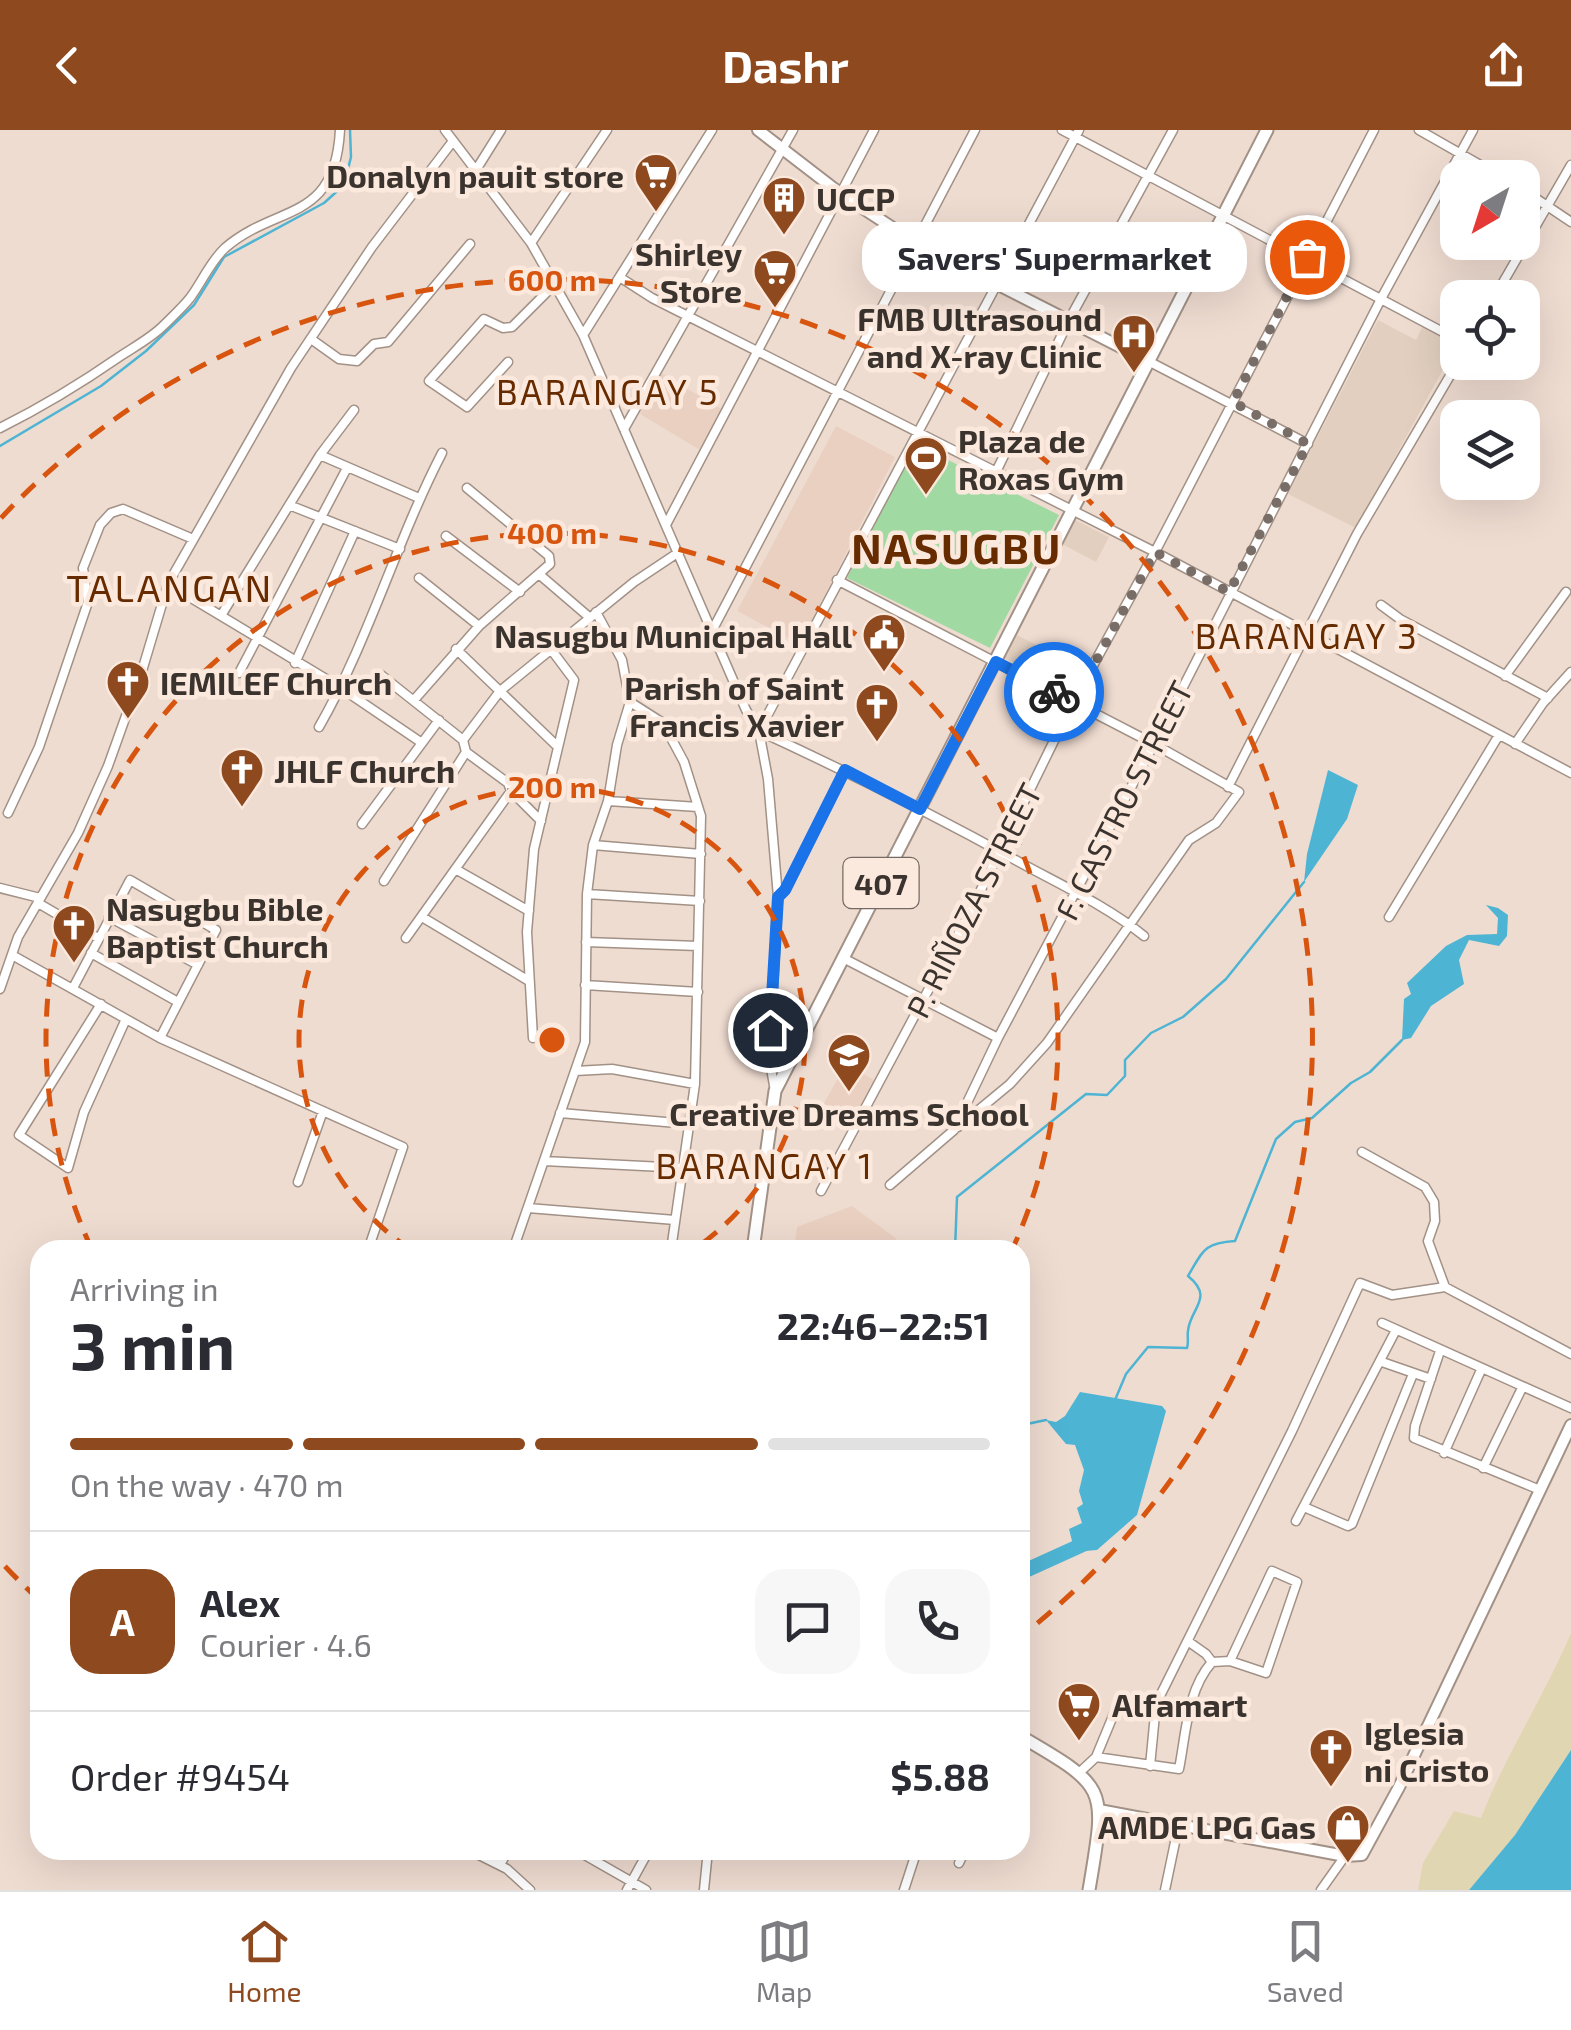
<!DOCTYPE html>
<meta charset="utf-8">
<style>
:root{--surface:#fff;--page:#f7f7f7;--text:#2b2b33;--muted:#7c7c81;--line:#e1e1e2;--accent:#8e491e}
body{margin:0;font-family:"Exo 2",sans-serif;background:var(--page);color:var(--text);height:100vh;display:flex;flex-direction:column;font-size:38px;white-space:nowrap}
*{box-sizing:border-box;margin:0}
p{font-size:32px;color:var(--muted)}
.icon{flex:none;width:55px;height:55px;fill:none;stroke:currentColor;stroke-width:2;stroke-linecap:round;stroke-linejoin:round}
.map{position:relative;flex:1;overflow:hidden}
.details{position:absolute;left:30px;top:1110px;width:1000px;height:620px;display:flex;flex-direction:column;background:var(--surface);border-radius:30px;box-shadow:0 10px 40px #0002}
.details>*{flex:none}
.needle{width:65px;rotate:219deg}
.controls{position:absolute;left:1440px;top:30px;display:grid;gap:20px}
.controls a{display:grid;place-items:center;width:100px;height:100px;border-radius:20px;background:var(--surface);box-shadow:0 10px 40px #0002;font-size:50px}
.pin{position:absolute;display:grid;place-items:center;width:85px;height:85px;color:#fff;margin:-42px;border:5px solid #fff;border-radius:50%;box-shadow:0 2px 10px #0007}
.courier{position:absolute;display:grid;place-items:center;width:100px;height:100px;margin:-50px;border:8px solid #1a73e8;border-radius:50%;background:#fff;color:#222;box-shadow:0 2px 12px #0007}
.bubble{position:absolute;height:70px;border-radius:30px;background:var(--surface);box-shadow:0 10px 40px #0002;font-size:32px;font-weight:700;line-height:70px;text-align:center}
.overview em{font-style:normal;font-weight:700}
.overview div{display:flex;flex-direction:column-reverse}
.overview{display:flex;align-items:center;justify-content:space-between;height:170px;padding:0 40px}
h1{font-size:65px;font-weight:700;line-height:75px}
.bar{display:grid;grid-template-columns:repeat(4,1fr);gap:15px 10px;align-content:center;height:120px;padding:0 40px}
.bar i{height:12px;border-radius:8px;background:var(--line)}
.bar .active{background:var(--accent)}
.bar p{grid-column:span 4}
.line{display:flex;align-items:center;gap:25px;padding:0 40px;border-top:2px solid var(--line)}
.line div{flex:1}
.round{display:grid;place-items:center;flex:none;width:105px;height:105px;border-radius:30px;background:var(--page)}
header{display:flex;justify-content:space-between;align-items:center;height:130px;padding:0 40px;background:var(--accent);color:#fff;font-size:45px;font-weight:700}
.tabs{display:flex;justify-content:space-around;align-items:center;height:140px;border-top:2px solid var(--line);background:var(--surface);font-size:28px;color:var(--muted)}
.tabs a{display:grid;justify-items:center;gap:5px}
.tabs .active{color:var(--accent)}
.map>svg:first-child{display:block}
</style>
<header><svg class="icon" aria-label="back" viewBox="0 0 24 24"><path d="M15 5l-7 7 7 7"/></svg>Dashr<svg class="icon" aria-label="share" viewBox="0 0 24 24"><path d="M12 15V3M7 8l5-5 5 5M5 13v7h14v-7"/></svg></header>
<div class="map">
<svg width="1571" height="1760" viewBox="0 0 1571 1760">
<rect width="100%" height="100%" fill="#efdcd1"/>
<path fill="#e2cfbf" d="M1378 190 1416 210 1424 194 1457 214 1356 398 1288 364Z
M1071 388 1109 407 1096 432 1060 413Z
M1017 505 1085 540 1073 563 1004 528Z"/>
<path fill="#ead0c1" d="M661 243 723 280 700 320 640 284Z
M836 296 895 327 800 514 737 481Z
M846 934 876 951 854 992 823 975Z
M852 1076 897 1109 872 1120H794L797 1097Z"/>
<path fill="#a1d9a3" d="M914 313 1059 385 990 518 847 448Z"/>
<path fill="#e0d6b2" d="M1571 1503V1620L1515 1705 1469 1760H1418L1423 1733 1454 1681 1481 1688C1506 1624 1544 1567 1571 1503Z"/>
<path fill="#4eb4d3" d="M1328 640 1358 655 1347 689 1304 752 1307 724Z
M1486 775 1498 778 1508 785 1507 806 1499 816 1469 810 1459 830 1464 854 1431 876 1411 908 1402 910 1404 869 1411 864 1407 853 1446 816 1467 805 1497 804 1498 788Z
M1080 1262 1162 1276 1166 1281 1137 1385 1097 1420 1085 1421 1072 1411 1069 1399 1082 1393 1077 1378 1083 1374 1079 1361 1084 1340 1075 1315 1066 1314 1046 1290 1056 1292 1065 1286Z
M1571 1620V1760H1469L1515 1705Z"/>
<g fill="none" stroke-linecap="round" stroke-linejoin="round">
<path stroke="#4eb4d3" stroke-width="2.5" d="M0 316 101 256 146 221 194 175 224 127 324 73 344 55 351 27 350 0
M955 1120 957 1067 1086 964 1107 965 1125 946V930L1151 903 1183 887 1226 849 1304 752
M1115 1270 1126 1244 1148 1217 1187 1218C1189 1212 1187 1206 1188 1201 1190 1178 1215 1168 1188 1146 1203 1121 1203 1113 1235 1111L1276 1009 1295 992 1312 988 1351 953 1370 942 1402 910
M1020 1308 1027 1294 1046 1290"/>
<path stroke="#4eb4d3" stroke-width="15" d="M1020 1443 1095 1409"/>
<defs>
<path id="street" d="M445 0 531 113 583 205 746 580 759 601 768 649 778 767 769 927 775 961
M1062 0 1458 210
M1079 0 759 601C848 642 934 685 1019 732 1061 755 1107 776 1144 806
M1419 0 1503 48
M476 40 501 0
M1522 59 1571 92
M531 113 607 0
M621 148 652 168 1155 422 1571 643
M1494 168 1571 35
M583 205 712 0
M311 209 339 229 357 231 374 214 388 212 470 114
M508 232 467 277 429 251 484 189 503 198 512 197 555 154
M1150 232 1308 314
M0 298C42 277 80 254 119 227 134 217 151 208 163 196 172 187 182 178 190 168 202 152 210 132 225 118 277 73 335 94 340 0
M624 299 793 0
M320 325 354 280
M996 342 1069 190 1173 0
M289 375 400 419
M667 393 874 0
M446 406 520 462
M540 445 589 487
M419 448 479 496
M837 450 1154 614 1239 662 1216 693 1189 710 1047 913 1010 954 958 997
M168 454 341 558 422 613
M1381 475 1400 489 1548 568
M222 484 320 325 419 368
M713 499 975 0
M456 519 558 617
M295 533 355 401
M239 543 347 338
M381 545 463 610
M1505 546 1566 462
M414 570 479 496 550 434 549 426 467 358
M630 572 663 593 684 632 701 686 695 954 671 1120
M319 597C369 510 396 412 442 323
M1515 614 1543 573 1571 542
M466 622 508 653 511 661
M1228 657 1357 404 1458 232
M608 671 698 677
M8 683 39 617 88 472 83 438 100 395 111 383 123 379 193 409
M362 694 439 590
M593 715 701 724
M457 740 529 781
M384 751 466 622 463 610 500 561 634 452 679 422
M0 758 40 768
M587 764 700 771
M778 767 785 760 845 640
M38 773 98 808
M109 787 198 835
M422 787 529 851
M1389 787 1499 605
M406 808 511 661 541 691
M586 812 698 816
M91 823 178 872
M12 825 126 889 84 982 68 1038 19 1005 101 874
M843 828 998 908
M585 855 698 862
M73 858 130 750 216 800 160 908 126 889
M0 859 18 807 78 703 108 636 142 541 168 454 291 238 372 117 453 11
M160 908 403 1017 368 1120
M533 908 527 802 534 719 574 550 550 518
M575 941 612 939 695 954
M560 983 689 994
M1362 1022 1425 1057 1434 1072 1435 1091 1428 1111 1445 1157 1571 1224
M544 1031 683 1038
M298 1052 323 981
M890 1055 954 1000 998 908 1154 614 1382 167 1473 0
M821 1061 971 780 1073 572 1155 422 1374 0
M528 1078 675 1090
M513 1120 585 912 587 764 593 715 608 671 617 615 630 572 622 530 596 482
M1382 1193 1571 1278
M1440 1221 1415 1296 1414 1308 1540 1360
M1382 1232 1431 1249
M1444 1323 1481 1240
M1483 1338 1522 1258
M1304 1377 1348 1396 1352 1394 1413 1244
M1296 1391 1396 1200
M1189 1512 1206 1524 1212 1532
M1096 1627 1179 1639C1186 1604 1187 1560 1212 1532L1230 1531 1272 1441 1297 1452 1266 1543 1230 1531
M1150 1636 1156 1574 1292 1301 1360 1153 1392 1165 1445 1157
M1080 1642 1096 1627 1120 1569 1156 1574
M292 1720H293
M469 1720 507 1739 530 1760
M576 1720 646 1760
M959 1733 965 1720
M500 1735 508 1720
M627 1760 649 1720
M704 1760 708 1720
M904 1760 917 1720
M1165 1760 1179 1693
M1321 1760 1345 1726"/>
<path id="secondary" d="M758 0 841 64 916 113 1150 232
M1099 1680 1345 1726 1362 1725 1399 1657 1571 1295"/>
<path id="primary" d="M753 1120 775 961 1267 0
M1020 1606C1110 1658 1106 1658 1089 1760"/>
</defs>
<use href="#street" stroke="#a29186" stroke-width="11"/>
<use href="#secondary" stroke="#a29186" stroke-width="14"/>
<use href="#primary" stroke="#a29186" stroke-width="15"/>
<use href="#street" stroke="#fff" stroke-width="8"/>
<use href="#secondary" stroke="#fff" stroke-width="10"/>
<use href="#primary" stroke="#fff" stroke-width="11"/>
</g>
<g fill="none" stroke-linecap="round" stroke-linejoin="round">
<path stroke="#796e67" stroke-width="10" stroke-dasharray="0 18" d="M1054 562 1074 572 1155 422 1229 462 1308 314 1233 272 1307 127"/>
<path stroke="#1a73e8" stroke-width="12" d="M770 900 778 767 785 760 845 640 920 679 996 532 1054 562"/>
</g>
<g fill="none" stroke="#d7550f" stroke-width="5" stroke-dasharray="18 12">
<path d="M411 1120A253 253 0 1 1 693 1120"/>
<path d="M92 1120A506 506 0 1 1 1012 1120"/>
<path d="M39 1470A759 759 0 0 1 1 1432M1 388A759 759 0 1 1 1024 1504"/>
</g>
<defs>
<symbol id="supermarket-pin" viewBox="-11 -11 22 30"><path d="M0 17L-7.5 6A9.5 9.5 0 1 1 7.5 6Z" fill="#8e491e" stroke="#fce9de"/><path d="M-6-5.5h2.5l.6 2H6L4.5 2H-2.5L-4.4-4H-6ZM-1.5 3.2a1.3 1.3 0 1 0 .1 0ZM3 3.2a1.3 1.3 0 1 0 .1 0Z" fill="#fff"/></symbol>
<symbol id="building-pin" viewBox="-11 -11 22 30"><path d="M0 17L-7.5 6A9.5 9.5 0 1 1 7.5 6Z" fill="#8e491e" stroke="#fce9de"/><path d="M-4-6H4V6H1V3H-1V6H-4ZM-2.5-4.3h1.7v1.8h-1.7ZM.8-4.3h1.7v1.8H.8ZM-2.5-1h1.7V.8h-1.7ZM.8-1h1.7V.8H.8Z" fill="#fff"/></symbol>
<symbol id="hospital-pin" viewBox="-11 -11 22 30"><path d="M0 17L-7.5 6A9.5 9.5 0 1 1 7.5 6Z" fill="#8e491e" stroke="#fce9de"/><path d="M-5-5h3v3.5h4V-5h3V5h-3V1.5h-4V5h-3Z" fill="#fff"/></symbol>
<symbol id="stadium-pin" viewBox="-11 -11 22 30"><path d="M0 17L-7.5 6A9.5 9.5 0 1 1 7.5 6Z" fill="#8e491e" stroke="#fce9de"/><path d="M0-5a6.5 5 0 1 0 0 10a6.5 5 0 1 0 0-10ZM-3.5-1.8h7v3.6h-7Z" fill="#fff"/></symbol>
<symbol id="civic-pin" viewBox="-11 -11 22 30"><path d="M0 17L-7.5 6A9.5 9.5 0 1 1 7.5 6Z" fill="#8e491e" stroke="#fce9de"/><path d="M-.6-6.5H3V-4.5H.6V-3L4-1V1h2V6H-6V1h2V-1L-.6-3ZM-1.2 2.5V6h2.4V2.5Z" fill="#fff"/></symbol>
<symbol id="church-pin" viewBox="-11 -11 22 30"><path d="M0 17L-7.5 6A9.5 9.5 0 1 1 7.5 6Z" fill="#8e491e" stroke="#fce9de"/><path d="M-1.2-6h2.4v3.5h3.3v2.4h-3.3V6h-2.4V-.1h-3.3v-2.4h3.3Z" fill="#fff"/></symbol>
<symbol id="school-pin" viewBox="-11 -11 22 30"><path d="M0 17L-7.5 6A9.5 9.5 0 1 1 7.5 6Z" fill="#8e491e" stroke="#fce9de"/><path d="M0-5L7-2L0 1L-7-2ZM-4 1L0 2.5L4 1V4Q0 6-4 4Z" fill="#fff"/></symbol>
<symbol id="shop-pin" viewBox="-11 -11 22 30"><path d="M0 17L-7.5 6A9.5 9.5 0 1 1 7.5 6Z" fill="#8e491e" stroke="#fce9de"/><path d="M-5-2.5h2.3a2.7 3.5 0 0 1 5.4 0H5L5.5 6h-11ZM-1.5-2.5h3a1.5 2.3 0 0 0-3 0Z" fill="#fff"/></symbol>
</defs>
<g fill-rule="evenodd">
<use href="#supermarket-pin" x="631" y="20" width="50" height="68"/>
<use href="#building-pin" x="759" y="43" width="50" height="68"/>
<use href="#supermarket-pin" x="750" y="116" width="50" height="68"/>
<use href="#hospital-pin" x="1109" y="181" width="50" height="68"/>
<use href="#stadium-pin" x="901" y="303" width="50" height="68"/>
<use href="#civic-pin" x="859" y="480" width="50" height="68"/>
<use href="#church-pin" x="103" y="527" width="50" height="68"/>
<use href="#church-pin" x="852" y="550" width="50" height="68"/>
<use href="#church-pin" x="217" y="615" width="50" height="68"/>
<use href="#church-pin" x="49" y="771" width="50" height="68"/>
<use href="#school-pin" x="824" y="900" width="50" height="68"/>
<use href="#supermarket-pin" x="1054" y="1549" width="50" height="68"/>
<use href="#church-pin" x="1306" y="1595" width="50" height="68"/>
<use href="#shop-pin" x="1323" y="1671" width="50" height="68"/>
</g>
<g text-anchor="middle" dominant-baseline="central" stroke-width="9" stroke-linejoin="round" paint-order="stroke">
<rect fill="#fce9de" stroke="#746a63" stroke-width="2.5" x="843.5" y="728" width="75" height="50" rx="8"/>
<g font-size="30" font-weight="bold" fill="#3a332e">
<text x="881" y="753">407</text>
</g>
<g font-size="32" font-weight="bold" fill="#3a332e" stroke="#fce9de" text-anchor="start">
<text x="624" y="45" text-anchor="end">Donalyn pauit store</text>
<text x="816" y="68">UCCP</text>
<text x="742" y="123" text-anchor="end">Shirley<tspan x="742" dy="37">Store</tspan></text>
<text x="1102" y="188" text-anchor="end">FMB Ultrasound<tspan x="1102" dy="37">and X-ray Clinic</tspan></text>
<text x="958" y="310">Plaza de<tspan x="958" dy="37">Roxas Gym</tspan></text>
<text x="852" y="505" text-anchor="end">Nasugbu Municipal Hall</text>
<text x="160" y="552">IEMILEF Church</text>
<text x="844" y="557" text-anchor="end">Parish of Saint<tspan x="844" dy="37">Francis Xavier</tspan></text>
<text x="274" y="640">JHLF Church</text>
<text x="106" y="778">Nasugbu Bible<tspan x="106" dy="37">Baptist Church</tspan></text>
<text x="849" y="983" text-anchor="middle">Creative Dreams School</text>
<text x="1112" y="1574">Alfamart</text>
<text x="1364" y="1602">Iglesia<tspan x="1364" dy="37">ni Cristo</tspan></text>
<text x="1316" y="1696" text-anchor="end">AMDE LPG Gas</text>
</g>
<g font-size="32" fill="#3a332e" stroke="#fce9de">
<text transform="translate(1123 670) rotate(-63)">F. CASTRO STREET</text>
<text transform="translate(973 770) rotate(-63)">P. RIÑOZA STREET</text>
</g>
<g font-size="35" letter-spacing="2.5" fill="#672b00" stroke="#fce9de">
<text x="608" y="261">BARANGAY 5</text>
<text x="1307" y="505">BARANGAY 3</text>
<text x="765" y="1035">BARANGAY 1</text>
</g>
<g font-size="38" letter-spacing="2.5" fill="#672b00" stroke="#fce9de">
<text x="170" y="457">TALANGAN</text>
</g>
<g font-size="42" font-weight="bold" letter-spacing="2.5" fill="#672b00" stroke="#fce9de">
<text x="957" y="417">NASUGBU</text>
</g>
</g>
<circle cx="552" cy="910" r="15" fill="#d7550f" stroke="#fce9de" stroke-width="5"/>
<g font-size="30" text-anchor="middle" font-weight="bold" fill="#d7550f" stroke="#fce9de" stroke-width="9" stroke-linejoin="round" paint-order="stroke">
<text x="552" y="161">600 m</text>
<text x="552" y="414">400 m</text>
<text x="552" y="668">200 m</text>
</g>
</svg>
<div class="controls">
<a><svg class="needle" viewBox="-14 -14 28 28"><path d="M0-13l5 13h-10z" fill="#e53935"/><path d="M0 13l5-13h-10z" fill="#7c7c81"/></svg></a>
<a><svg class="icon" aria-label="locate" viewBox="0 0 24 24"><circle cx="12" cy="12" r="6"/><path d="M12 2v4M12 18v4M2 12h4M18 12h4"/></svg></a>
<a><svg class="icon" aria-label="layers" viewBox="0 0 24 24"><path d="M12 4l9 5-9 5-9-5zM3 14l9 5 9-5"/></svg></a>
</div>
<div class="pin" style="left:1307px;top:127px;background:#ea580c"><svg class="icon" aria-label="bag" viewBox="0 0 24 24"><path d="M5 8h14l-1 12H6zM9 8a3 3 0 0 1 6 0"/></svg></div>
<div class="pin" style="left:770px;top:900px;background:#1f2937"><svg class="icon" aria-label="home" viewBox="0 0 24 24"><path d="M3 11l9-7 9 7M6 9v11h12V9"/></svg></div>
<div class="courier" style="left:1054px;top:562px"><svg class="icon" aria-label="bike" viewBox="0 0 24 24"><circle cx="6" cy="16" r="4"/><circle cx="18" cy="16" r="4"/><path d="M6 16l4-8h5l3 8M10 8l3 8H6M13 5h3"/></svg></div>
<div class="bubble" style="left:862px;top:92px;width:385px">Savers' Supermarket</div>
<section class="details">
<div class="overview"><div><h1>3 min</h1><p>Arriving in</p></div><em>22:46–22:51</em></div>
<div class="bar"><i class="active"></i><i class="active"></i><i class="active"></i><i></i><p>On the way · 470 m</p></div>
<div class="line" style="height:180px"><b class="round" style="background:var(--accent);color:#fff">A</b><div><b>Alex</b><p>Courier · 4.6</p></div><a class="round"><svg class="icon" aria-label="chat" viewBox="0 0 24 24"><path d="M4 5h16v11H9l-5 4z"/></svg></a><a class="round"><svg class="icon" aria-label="phone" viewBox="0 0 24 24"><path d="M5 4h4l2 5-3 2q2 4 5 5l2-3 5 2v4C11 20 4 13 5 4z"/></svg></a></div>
<div class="line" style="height:130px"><div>Order #9454</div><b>$5.88</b></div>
</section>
</div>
<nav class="tabs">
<a class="active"><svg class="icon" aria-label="home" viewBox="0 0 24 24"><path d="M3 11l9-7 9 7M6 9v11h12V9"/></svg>Home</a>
<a><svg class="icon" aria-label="map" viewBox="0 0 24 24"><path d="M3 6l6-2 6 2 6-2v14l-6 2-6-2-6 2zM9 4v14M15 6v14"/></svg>Map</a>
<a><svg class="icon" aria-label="saved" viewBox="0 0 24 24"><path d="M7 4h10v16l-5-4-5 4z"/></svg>Saved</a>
</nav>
